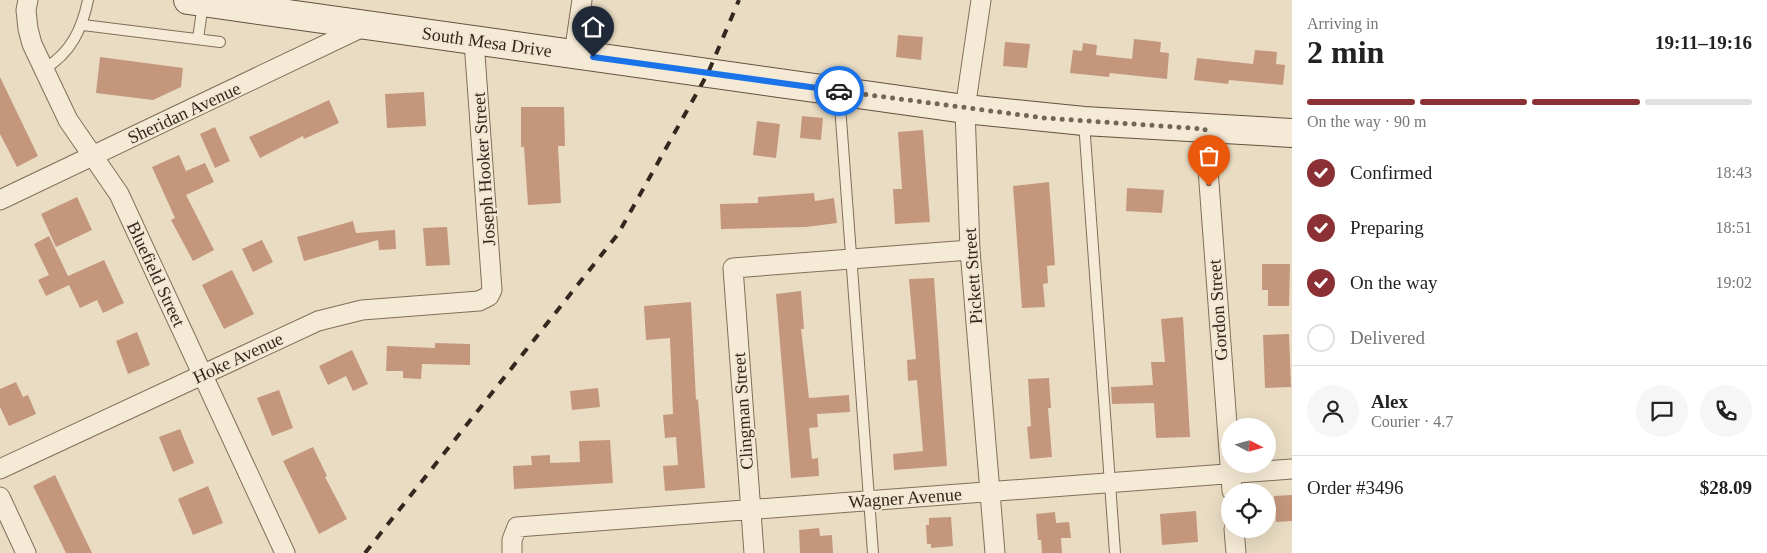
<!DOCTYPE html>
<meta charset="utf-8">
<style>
:root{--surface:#fff;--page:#f6f6f6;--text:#222;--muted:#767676;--line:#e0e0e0;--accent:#8b3135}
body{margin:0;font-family:"Times New Roman",serif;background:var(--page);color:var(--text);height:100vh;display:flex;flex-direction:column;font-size:19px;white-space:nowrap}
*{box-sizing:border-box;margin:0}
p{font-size:16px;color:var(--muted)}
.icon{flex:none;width:28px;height:28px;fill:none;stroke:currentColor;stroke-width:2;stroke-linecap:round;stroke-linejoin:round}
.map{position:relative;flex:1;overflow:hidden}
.sheet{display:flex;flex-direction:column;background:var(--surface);width:475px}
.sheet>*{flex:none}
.needle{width:32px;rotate:96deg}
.controls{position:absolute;left:1221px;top:418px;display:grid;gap:10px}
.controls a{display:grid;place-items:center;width:55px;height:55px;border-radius:50%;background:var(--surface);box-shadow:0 5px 20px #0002;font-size:25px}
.pin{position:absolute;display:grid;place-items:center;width:42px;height:42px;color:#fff;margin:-51px -21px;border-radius:50% 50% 50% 0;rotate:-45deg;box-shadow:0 0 5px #0007}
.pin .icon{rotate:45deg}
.courier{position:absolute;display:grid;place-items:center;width:50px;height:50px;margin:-25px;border:4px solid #1a73e8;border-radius:50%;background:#fff;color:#222;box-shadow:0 1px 6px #0007}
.head em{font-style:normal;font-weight:700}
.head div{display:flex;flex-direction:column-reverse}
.head{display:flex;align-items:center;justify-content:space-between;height:85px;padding:0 15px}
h1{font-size:32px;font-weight:700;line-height:38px}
.bar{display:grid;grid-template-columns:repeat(4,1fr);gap:8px 5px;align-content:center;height:60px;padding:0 15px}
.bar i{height:6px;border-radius:4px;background:var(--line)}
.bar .active{background:var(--accent)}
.bar p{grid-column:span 4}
.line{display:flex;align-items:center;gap:12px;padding:0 15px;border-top:1px solid var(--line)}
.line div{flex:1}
.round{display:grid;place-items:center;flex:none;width:52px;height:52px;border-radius:26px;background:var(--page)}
ol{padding:0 15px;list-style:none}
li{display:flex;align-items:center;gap:15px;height:55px}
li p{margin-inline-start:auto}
li .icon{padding:5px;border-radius:50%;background:var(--accent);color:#fff;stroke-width:4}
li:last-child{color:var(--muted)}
li i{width:28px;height:28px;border:2px solid var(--line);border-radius:50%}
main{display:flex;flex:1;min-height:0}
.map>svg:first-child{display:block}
</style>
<main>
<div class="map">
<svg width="1292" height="553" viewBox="0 0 1292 553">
<rect width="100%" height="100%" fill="#e9dcc3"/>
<path fill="#c4977c" d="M898 35 923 37 921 60 896 57Z
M1134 39 1161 42 1160 52 1169 53 1167 79 1110 73 1109 77 1070 73 1073 50 1082 51 1083 43 1097 45 1096 55 1132 59Z
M1005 42 1030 44 1027 68 1003 66Z
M1255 50 1277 52 1276 64 1285 65 1283 85 1229 80 1228 84 1194 80 1197 58 1253 64Z
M100 57 183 68 181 87 153 100 96 93Z
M0 77 38 156 17 167 0 134Z
M424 92 426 126 387 128 385 94Z
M329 100 339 123 304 139 303 136 260 158 249 137Z
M521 107H564L565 146H558L561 203 528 205 524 147H521Z
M802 116 823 118 821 140 800 138Z
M757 121 780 124 776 158 753 155Z
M215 127 230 161 215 168 200 134Z
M923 130 930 222 895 224 893 189H902L898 132Z
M179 155 186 171 205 163 214 182 186 195 214 250 193 261 171 220 175 218 152 167Z
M1049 182 1055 265 1047 266 1048 283 1043 284 1045 307 1022 308 1013 186Z
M1127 188 1164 190 1162 213 1126 211Z
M814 193 815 201 834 198 837 223 806 227 721 229 720 204 758 203V197Z
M77 197 92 230 56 247 41 214Z
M353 221 356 233 395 230 396 249 379 250 378 240 304 261 297 237Z
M447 227 450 265 426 266 423 228Z
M49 236 68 276 104 260 124 303 103 313 97 300 80 308 69 285 46 296 38 280 49 275 34 244Z
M262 240 273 262 253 272 242 249Z
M1262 264H1290L1289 306H1268V290H1262Z
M232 270 254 314 224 329 202 285Z
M934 278 947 466 894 470 893 454 923 451 917 380 908 381 907 360 916 359 909 279Z
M801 291 804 329H801L809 398 849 395 850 412 817 414 818 427 809 428 812 459 818 458 819 476 791 478 776 294Z
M691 302 696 400 698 399 705 488 665 491 663 466 678 465 676 437 665 438 663 415 673 414 670 338 646 340 644 306Z
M1183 317 1190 437 1156 438 1154 403 1112 404 1111 387 1153 385 1151 362H1165L1161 319Z
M137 332 150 365 128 374 116 341Z
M1289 334 1291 387 1265 388 1263 335Z
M435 343 470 344V365L422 364 421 379 403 378V371H386L387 346 435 348Z
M352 350 368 384 353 391 346 376 328 385 319 366Z
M1049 378 1051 408H1048L1052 457 1030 459 1027 427 1031 426 1028 379Z
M16 382 23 397 28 395 36 414 9 426 0 407V389Z
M598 388 600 407 572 410 570 391Z
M279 390 293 428 272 436 257 398Z
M180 429 194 463 173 472 159 437Z
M610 440 613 483 514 489 513 466 532 465 531 456 550 455V463L580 462 579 441Z
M313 447 327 476 325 477 347 519 319 534 283 461Z
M55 475 77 522 92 553H66L33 486Z
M208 486 223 523 193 535 178 499Z
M1292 495V521L1276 522 1274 496Z
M1196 511 1198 542 1162 545 1160 514Z
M1055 512 1056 523 1069 522 1071 538H1061L1062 553H1042L1041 540H1038L1036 514Z
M951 517 953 546 931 548V544H927L926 525H929V518Z
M819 528 820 536 832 535 833 553H800L799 530Z"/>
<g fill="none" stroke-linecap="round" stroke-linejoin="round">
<defs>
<path id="service" d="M83 25 220 42
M198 39 203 3
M44 69C71 53 82 29 88 0
M839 92 873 553
M1084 122 1115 553"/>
<path id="minor" d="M28 0 26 10 28 29 32 44 68 120 119 194 285 553
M981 0 965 109 970 250 995 553
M574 54 582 0
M1205 129 1232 491
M0 200 367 25
M0 469 318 321 362 310 479 301 489 296 492 290 474 41
M0 497 26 553
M1234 529 1236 553
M512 553V540L517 527 1292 469
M754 553 733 268 970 250"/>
<path id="secondary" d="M188 0 965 109 1084 121 1292 133"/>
</defs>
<use href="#service" stroke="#826e5b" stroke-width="12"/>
<use href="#minor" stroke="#826e5b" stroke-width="21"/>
<use href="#secondary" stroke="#64503f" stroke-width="30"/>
<use href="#service" stroke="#f5ead5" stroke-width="10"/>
<use href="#minor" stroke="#f5ead5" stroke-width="19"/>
<use href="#secondary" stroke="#f5ead5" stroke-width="28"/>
<path stroke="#33271e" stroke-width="4" stroke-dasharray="9 9" stroke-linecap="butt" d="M365 553 618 234 708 73 739 0"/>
</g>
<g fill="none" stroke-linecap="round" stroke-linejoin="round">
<path stroke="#736658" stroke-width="5" stroke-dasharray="0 9" d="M839 91 1045 118 1205 129 1209 186"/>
<path stroke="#1a73e8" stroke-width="6" d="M593 57 839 91"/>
</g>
<g text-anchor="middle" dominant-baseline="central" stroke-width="4" stroke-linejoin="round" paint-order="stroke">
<g font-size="18" fill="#33271e" stroke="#f2e7d2">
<text transform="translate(487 42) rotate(8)">South Mesa Drive</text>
<text transform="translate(184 113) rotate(-25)">Sheridan Avenue</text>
<text transform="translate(484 169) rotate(-94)">Joseph Hooker Street</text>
<text transform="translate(156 274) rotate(65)">Bluefield Street</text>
<text transform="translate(973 276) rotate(-94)">Pickett Street</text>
<text transform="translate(1218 310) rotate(-94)">Gordon Street</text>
<text transform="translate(238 358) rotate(-25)">Hoke Avenue</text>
<text transform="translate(743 411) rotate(-94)">Clingman Street</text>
<text transform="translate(905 498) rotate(-4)">Wagner Avenue</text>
</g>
</g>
</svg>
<div class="controls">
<a><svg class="needle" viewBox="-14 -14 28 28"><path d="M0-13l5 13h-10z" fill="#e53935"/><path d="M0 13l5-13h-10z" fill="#767676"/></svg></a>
<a><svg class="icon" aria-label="locate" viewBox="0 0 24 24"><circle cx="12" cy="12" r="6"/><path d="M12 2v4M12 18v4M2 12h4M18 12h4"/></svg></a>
</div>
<div class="pin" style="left:1209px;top:186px;background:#ea580c"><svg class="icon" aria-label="bag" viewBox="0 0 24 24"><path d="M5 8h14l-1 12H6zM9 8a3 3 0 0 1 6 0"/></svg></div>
<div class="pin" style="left:593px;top:57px;background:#1f2937"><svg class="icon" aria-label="home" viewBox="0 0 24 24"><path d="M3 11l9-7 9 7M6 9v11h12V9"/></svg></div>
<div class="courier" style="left:839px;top:91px"><svg class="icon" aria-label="car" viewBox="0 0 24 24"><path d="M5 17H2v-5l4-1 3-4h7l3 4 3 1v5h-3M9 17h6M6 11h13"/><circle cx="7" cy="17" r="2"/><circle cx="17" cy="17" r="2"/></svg></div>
</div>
<section class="sheet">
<div class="head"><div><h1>2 min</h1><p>Arriving in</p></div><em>19:11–19:16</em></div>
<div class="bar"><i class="active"></i><i class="active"></i><i class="active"></i><i></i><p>On the way · 90 m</p></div>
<ol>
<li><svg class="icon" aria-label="check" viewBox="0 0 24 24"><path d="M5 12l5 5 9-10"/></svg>Confirmed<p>18:43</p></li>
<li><svg class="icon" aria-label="check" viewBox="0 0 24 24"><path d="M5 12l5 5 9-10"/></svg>Preparing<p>18:51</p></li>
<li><svg class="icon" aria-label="check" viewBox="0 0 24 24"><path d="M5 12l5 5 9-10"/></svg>On the way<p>19:02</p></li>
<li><i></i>Delivered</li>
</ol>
<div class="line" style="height:90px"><a class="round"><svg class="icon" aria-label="person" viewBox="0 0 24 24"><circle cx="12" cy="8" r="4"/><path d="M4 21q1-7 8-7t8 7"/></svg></a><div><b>Alex</b><p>Courier · 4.7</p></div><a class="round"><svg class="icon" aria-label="chat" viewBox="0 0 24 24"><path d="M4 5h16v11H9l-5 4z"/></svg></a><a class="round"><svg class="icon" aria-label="phone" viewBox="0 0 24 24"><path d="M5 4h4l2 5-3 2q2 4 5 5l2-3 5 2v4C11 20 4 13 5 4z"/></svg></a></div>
<div class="line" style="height:65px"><div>Order #3496</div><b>$28.09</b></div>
</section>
</main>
